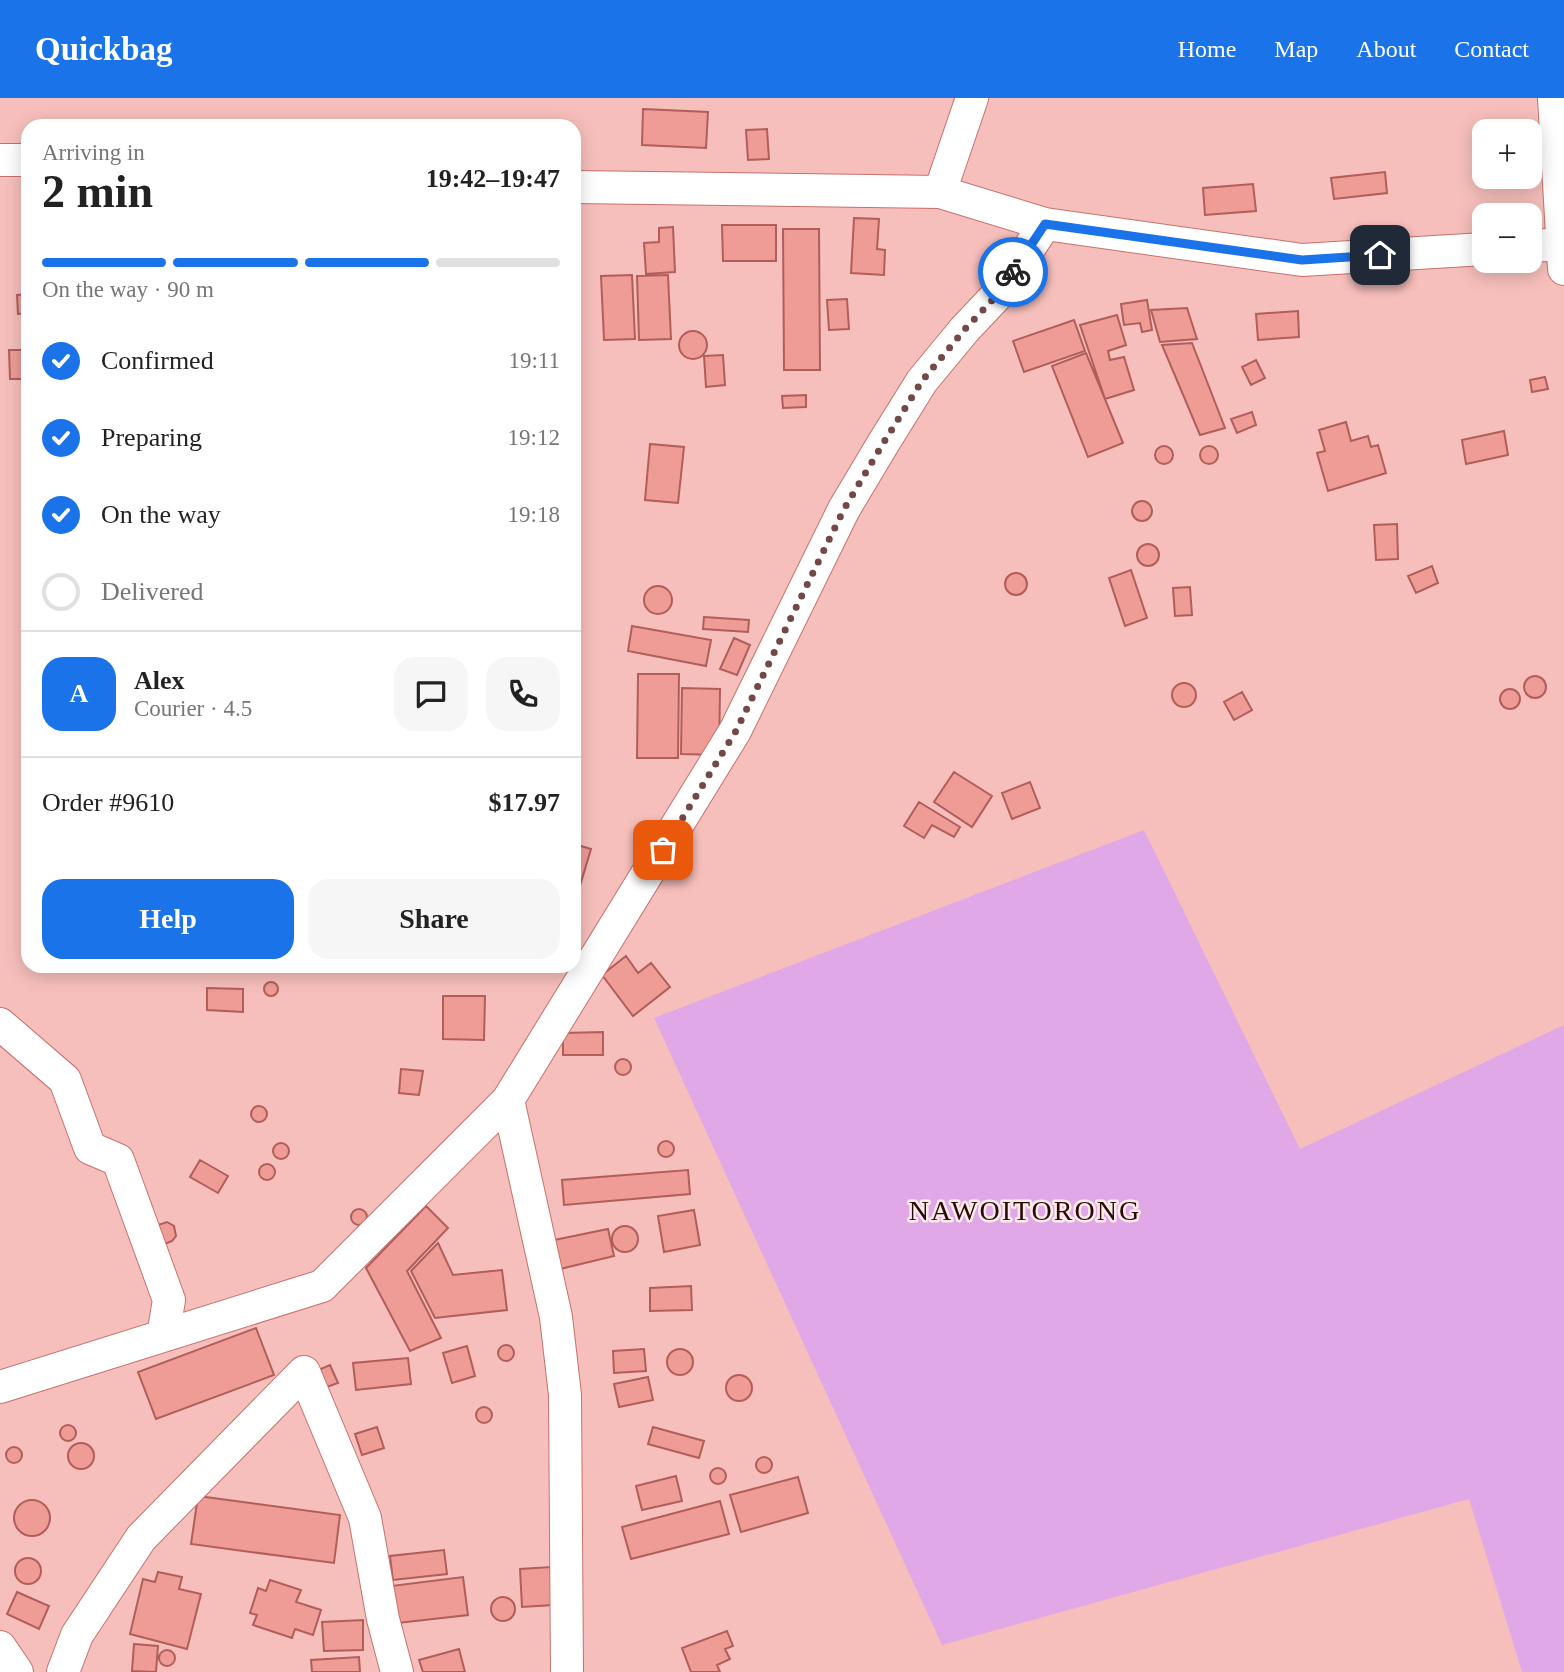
<!DOCTYPE html>
<meta charset="utf-8">
<style>
:root{--surface:#fff;--page:#f6f6f6;--text:#222;--muted:#767676;--line:#e0e0e0;--accent:#1a73e8}
body{margin:0;font-family:Georgia,serif;background:var(--page);color:var(--text);height:100vh;display:flex;flex-direction:column;font-size:26px;white-space:nowrap}
*{box-sizing:border-box;margin:0}
p{font-size:23px;color:var(--muted)}
.icon{flex:none;width:38px;height:38px;fill:none;stroke:currentColor;stroke-width:2;stroke-linecap:round;stroke-linejoin:round}
.map{position:relative;flex:1;overflow:hidden}
.details{position:absolute;left:21px;top:21px;width:560px;height:854px;display:flex;flex-direction:column;background:var(--surface);border-radius:21px;box-shadow:0 4px 18px #0003}
.details>*{flex:none}
.tools{position:absolute;left:1472px;top:21px;display:grid;gap:14px}
.tools a{display:grid;place-items:center;width:70px;height:70px;border-radius:14px;background:var(--surface);box-shadow:0 4px 18px #0003;font-size:35px}
.pin{position:absolute;display:grid;place-items:center;width:60px;height:60px;color:#fff;margin:-30px;border-radius:14px;box-shadow:0 4px 10px #0006}
.courier{position:absolute;display:grid;place-items:center;width:70px;height:70px;margin:-35px;border:5px solid #1a73e8;border-radius:50%;background:#fff;color:#222;box-shadow:0 2px 9px #0007}
.summary em{font-style:normal;font-weight:700}
.summary div{display:flex;flex-direction:column-reverse}
.summary{display:flex;align-items:center;justify-content:space-between;height:119px;padding:0 21px}
h1{font-size:46px;font-weight:700;line-height:52px}
.bar{display:grid;grid-template-columns:repeat(4,1fr);gap:10px 7px;align-content:center;height:84px;padding:0 21px}
.bar i{height:9px;border-radius:5px;background:var(--line)}
.bar .selected{background:var(--accent)}
.bar p{grid-column:span 4}
.line{display:flex;align-items:center;gap:18px;padding:0 21px;border-top:2px solid var(--line)}
.line div{flex:1}
.round{display:grid;place-items:center;flex:none;width:74px;height:74px;border-radius:21px;background:var(--page)}
ol{padding:0 21px;list-style:none}
li{display:flex;align-items:center;gap:21px;height:77px}
li p{margin-inline-start:auto}
li .icon{padding:7px;border-radius:50%;background:var(--accent);color:#fff;stroke-width:4}
li:last-child{color:var(--muted)}
li i{width:38px;height:38px;border:4px solid var(--line);border-radius:50%}
.action{display:flex;gap:14px;margin-top:auto;padding:14px 21px}
.action a{flex:1;height:80px;border-radius:21px;background:var(--accent);color:#fff;font-size:28px;font-weight:700;line-height:80px;text-align:center}
.action a+a{background:var(--page);color:var(--text)}
header{display:flex;align-items:center;gap:42px;box-sizing:border-box;height:98px;padding:0 35px;background:var(--accent);color:#fff}
header strong{font-size:33px}
nav{display:flex;gap:38px;margin-inline-start:auto;font-size:24px}
.map>svg:first-child{display:block}
</style>
<header>
<strong>Quickbag</strong>
<nav><a>Home</a><a>Map</a><a>About</a><a>Contact</a></nav>
</header>
<div class="map">
<svg width="1564" height="1574" viewBox="0 0 1564 1574">
<rect width="100%" height="100%" fill="#f7bfbb"/>
<path fill="#e0a8e6" d="M1144 732 1300 1051 1564 927V1574H1522L1469 1401 942 1547 654 920Z"/>
<path fill="#ef9c97" stroke="#b15e5b" stroke-width="2" d="M643 11 708 14 706 50 642 47Z
M767 31 769 61 748 62 746 32Z
M1385 74 1387 95 1334 101 1331 80Z
M1253 86 1256 113 1205 117 1203 90Z
M854 120 879 121 877 151 885 152 884 177 851 175Z
M722 127H776V163H723Z
M673 129 675 174 646 176 644 145 659 144V130Z
M783 131H819L820 272H784Z
M632 177 635 241 604 242 601 178Z
M668 177 671 241 639 242 637 178Z
M28 196V215L18 216 17 197Z
M847 201 849 231 829 232 827 202Z
M1147 202 1152 232 1142 234 1140 225 1124 227 1121 206Z
M1187 210 1197 241 1160 244 1151 212Z
M1298 213 1299 239 1258 242 1256 216Z
M1117 217 1126 247 1108 253 1110 262 1124 259 1134 292 1105 301 1080 227Z
M1074 222 1085 253 1024 274 1013 243Z
M679 247a14 14 0 1 1 28 0a14 14 0 1 1-28 0Z
M1192 245 1225 330 1200 337 1162 247Z
M9 252H23L25 281H10Z
M1086 255 1123 345 1088 359 1052 268Z
M723 257 725 287 706 289 704 258Z
M1256 262 1265 280 1251 287 1242 269Z
M1545 279 1548 291 1532 294 1530 282Z
M806 297V309L783 310 782 298Z
M1252 314 1256 327 1237 335 1231 321Z
M1346 324 1351 343 1368 338 1371 349 1378 347 1386 375 1328 393 1317 355 1325 353 1319 332Z
M1504 333 1508 357 1466 366 1462 342Z
M650 346 684 349 678 405 645 402Z
M1200 357a9 9 0 1 1 18 0a9 9 0 1 1-18 0Z
M1155 357a9 9 0 1 1 18 0a9 9 0 1 1-18 0Z
M1132 413a10 10 0 1 1 20 0a10 10 0 1 1-20 0Z
M1397 426 1398 461 1376 462 1374 427Z
M1137 457a11 11 0 1 1 22 0a11 11 0 1 1-22 0Z
M1432 468 1438 485 1416 495 1408 478Z
M1131 472 1147 520 1125 528 1109 480Z
M1005 486a11 11 0 1 1 22 0a11 11 0 1 1-22 0Z
M644 502a14 14 0 1 1 28 0a14 14 0 1 1-28 0Z
M1190 489 1192 517 1175 518 1173 490Z
M704 519 749 522 748 534 703 531Z
M632 528 711 542 706 568 628 553Z
M734 540 750 547 737 577 720 571Z
M638 576H679L678 660H637Z
M1524 589a11 11 0 1 1 22 0a11 11 0 1 1-22 0Z
M1172 597a12 12 0 1 1 24 0a12 12 0 1 1-24 0Z
M682 590 720 591 719 657 681 656Z
M1500 601a10 10 0 1 1 20 0a10 10 0 1 1-20 0Z
M1242 594 1252 612 1234 622 1224 604Z
M954 674 992 698 972 729 934 704Z
M1030 684 1040 710 1012 721 1002 695Z
M919 704 960 729 954 739 932 727 924 740 904 728Z
M574 746 591 751 579 791 574 790Z
M626 858 638 875 651 865 670 889 633 918 602 877Z
M264 891a7 7 0 1 1 14 0a7 7 0 1 1-14 0Z
M207 890 243 891V914L207 912Z
M443 898H485L484 942 443 941Z
M603 934V957H563V935Z
M615 969a8 8 0 1 1 16 0a8 8 0 1 1-16 0Z
M401 971 423 973 419 997 399 995Z
M251 1016a8 8 0 1 1 16 0a8 8 0 1 1-16 0Z
M658 1051a8 8 0 1 1 16 0a8 8 0 1 1-16 0Z
M273 1053a8 8 0 1 1 16 0a8 8 0 1 1-16 0Z
M200 1062 228 1078 218 1095 190 1079Z
M259 1074a8 8 0 1 1 16 0a8 8 0 1 1-16 0Z
M688 1072 690 1096 564 1107 562 1082Z
M426 1108 448 1130 407 1173 441 1240 410 1253 366 1170Z
M351 1119a8 8 0 1 1 16 0a8 8 0 1 1-16 0Z
M694 1112 700 1147 664 1154 658 1118Z
M167 1124 174 1128 176 1138 172 1143 165 1146 158 1127Z
M612 1141a13 13 0 1 1 26 0a13 13 0 1 1-26 0Z
M608 1131 614 1158 560 1171 554 1142Z
M438 1145 453 1177 502 1172 507 1212 435 1220 411 1173Z
M691 1188 692 1212 650 1213V1190Z
M256 1230 274 1277 156 1321 138 1274Z
M498 1255a8 8 0 1 1 16 0a8 8 0 1 1-16 0Z
M467 1248 475 1278 452 1285 443 1255Z
M667 1264a13 13 0 1 1 26 0a13 13 0 1 1-26 0Z
M644 1251 646 1273 614 1275 613 1253Z
M408 1260 411 1286 356 1292 353 1265Z
M330 1267 338 1285 324 1290 316 1273Z
M726 1290a13 13 0 1 1 26 0a13 13 0 1 1-26 0Z
M648 1279 653 1302 619 1309 614 1286Z
M476 1317a8 8 0 1 1 16 0a8 8 0 1 1-16 0Z
M60 1335a8 8 0 1 1 16 0a8 8 0 1 1-16 0Z
M377 1329 384 1350 362 1357 355 1336Z
M653 1329 704 1343 699 1360 648 1346Z
M68 1358a13 13 0 1 1 26 0a13 13 0 1 1-26 0Z
M6 1357a8 8 0 1 1 16 0a8 8 0 1 1-16 0Z
M756 1367a8 8 0 1 1 16 0a8 8 0 1 1-16 0Z
M710 1378a8 8 0 1 1 16 0a8 8 0 1 1-16 0Z
M676 1378 682 1403 642 1412 636 1388Z
M798 1379 808 1415 741 1434 730 1397Z
M198 1398 340 1417 334 1465 191 1446Z
M14 1420a18 18 0 1 1 36 0a18 18 0 1 1-36 0Z
M720 1403 729 1436 631 1461 622 1429Z
M444 1452 447 1476 393 1482 390 1458Z
M15 1473a13 13 0 1 1 26 0a13 13 0 1 1-26 0Z
M551 1469 553 1507 522 1509 520 1471Z
M158 1474 182 1479 179 1491 201 1496 187 1551 130 1536 143 1481 155 1484Z
M463 1479 468 1517 398 1525 391 1488Z
M270 1482 301 1492 296 1504 321 1512 313 1537 295 1531 292 1540 253 1527 257 1517 250 1515 258 1490 266 1493Z
M17 1494 49 1508 39 1531 7 1516Z
M491 1511a12 12 0 1 1 24 0a12 12 0 1 1-24 0Z
M363 1522V1552L324 1553 322 1524Z
M727 1533 733 1548 725 1551 730 1561 717 1567 720 1574H691L682 1550Z
M134 1546 158 1548 156 1574 132 1573Z
M459 1551 465 1574H423L419 1562Z
M159 1560a8 8 0 1 1 16 0a8 8 0 1 1-16 0Z
M359 1559 360 1574H312L311 1562Z"/>
<g fill="none" stroke-linecap="round" stroke-linejoin="round">
<defs>
<path id="street" d="M1554 0 1564 171
M0 62H28
M574 89 940 94 1045 126 1302 162 1484 151
M940 94 972 0
M1530 148 1564 146
M0 926 65 982 90 1050 118 1062 169 1202 163 1238
M0 1289 322 1188 508 1002
M0 1549 17 1574
M63 1574 77 1537 141 1440 304 1274 365 1420 383 1521 397 1574
M567 1574 565 1297 556 1219 508 1002 735 633 844 411 884 344 922 283 965 231 1000 194 1045 126"/>
</defs>
<use href="#street" stroke="#c6716d" stroke-width="34"/>
<use href="#street" stroke="#fff" stroke-width="32"/>
</g>
<g fill="none" stroke-linecap="round" stroke-linejoin="round">
<path stroke="#724947" stroke-width="7" stroke-dasharray="0 12.6" d="M663 752 736 633 844 411 884 344 922 283 965 231 1000 194 1013 174"/>
<path stroke="#1a73e8" stroke-width="9" d="M1013 174 1045 126 1302 162 1380 157"/>
</g>
<g text-anchor="middle" dominant-baseline="central" stroke-width="5" stroke-linejoin="round" paint-order="stroke">
<g font-size="28" letter-spacing="2" fill="#2a0a09" stroke="#feebe9">
<text x="1025" y="1112">NAWOITORONG</text>
</g>
</g>
</svg>
<div class="tools">
<a>+</a>
<a>−</a>
</div>
<div class="pin" style="left:663px;top:752px;background:#ea580c"><svg class="icon" aria-label="bag" viewBox="0 0 24 24"><path d="M5 8h14l-1 12H6zM9 8a3 3 0 0 1 6 0"/></svg></div>
<div class="pin" style="left:1380px;top:157px;background:#1f2937"><svg class="icon" aria-label="home" viewBox="0 0 24 24"><path d="M3 11l9-7 9 7M6 9v11h12V9"/></svg></div>
<div class="courier" style="left:1013px;top:174px"><svg class="icon" aria-label="bike" viewBox="0 0 24 24"><circle cx="6" cy="16" r="4"/><circle cx="18" cy="16" r="4"/><path d="M6 16l4-8h5l3 8M10 8l3 8H6M13 5h3"/></svg></div>
<section class="details">
<div class="summary"><div><h1>2 min</h1><p>Arriving in</p></div><em>19:42–19:47</em></div>
<div class="bar"><i class="selected"></i><i class="selected"></i><i class="selected"></i><i></i><p>On the way · 90 m</p></div>
<ol>
<li><svg class="icon" aria-label="check" viewBox="0 0 24 24"><path d="M5 12l5 5 9-10"/></svg>Confirmed<p>19:11</p></li>
<li><svg class="icon" aria-label="check" viewBox="0 0 24 24"><path d="M5 12l5 5 9-10"/></svg>Preparing<p>19:12</p></li>
<li><svg class="icon" aria-label="check" viewBox="0 0 24 24"><path d="M5 12l5 5 9-10"/></svg>On the way<p>19:18</p></li>
<li><i></i>Delivered</li>
</ol>
<div class="line" style="height:126px"><b class="round" style="background:var(--accent);color:#fff">A</b><div><b>Alex</b><p>Courier · 4.5</p></div><a class="round"><svg class="icon" aria-label="chat" viewBox="0 0 24 24"><path d="M4 5h16v11H9l-5 4z"/></svg></a><a class="round"><svg class="icon" aria-label="phone" viewBox="0 0 24 24"><path d="M5 4h4l2 5-3 2q2 4 5 5l2-3 5 2v4C11 20 4 13 5 4z"/></svg></a></div>
<div class="line" style="height:91px"><div>Order #9610</div><b>$17.97</b></div>
<div class="action"><a>Help</a><a>Share</a></div>
</section>
</div>
